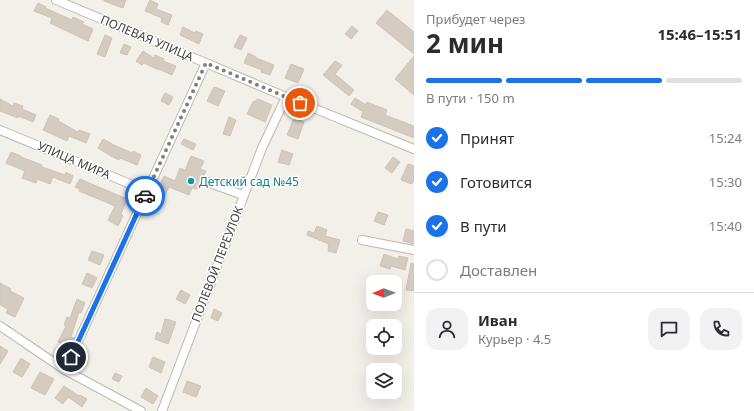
<!DOCTYPE html>
<html lang="ru">
<meta charset="utf-8">
<style>
:root{--surface:#fff;--page:#f2f2f3;--text:#2b2b33;--muted:#7c7c81;--line:#e1e1e2;--accent:#1a73e8}
body{margin:0;font-family:"Noto Sans",sans-serif;background:var(--page);color:var(--text);height:100vh;display:flex;flex-direction:column;font-size:15px;white-space:nowrap}
*{box-sizing:border-box;margin:0}
p{font-size:13px;color:var(--muted)}
.icon{flex:none;width:22px;height:22px;fill:none;stroke:currentColor;stroke-width:2;stroke-linecap:round;stroke-linejoin:round}
.map{position:relative;flex:1;overflow:hidden}
.side{display:flex;flex-direction:column;background:var(--surface);width:340px}
.side>*{flex:none}
.needle{width:26px;rotate:269deg}
.controls{position:absolute;left:366px;top:275px;display:grid;gap:8px}
.controls a{display:grid;place-items:center;width:36px;height:36px;border-radius:8px;background:var(--surface);box-shadow:0 4px 16px #0002;font-size:20px}
.pin{position:absolute;display:grid;place-items:center;width:34px;height:34px;color:#fff;margin:-17px;border:2px solid #fff;border-radius:50%;box-shadow:0 1px 4px #0007}
.courier{position:absolute;display:grid;place-items:center;width:40px;height:40px;margin:-20px;border:3px solid #1a73e8;border-radius:50%;background:#fff;color:#222;box-shadow:0 1px 5px #0007}
.head em{font-style:normal;font-weight:700}
.head div{display:flex;flex-direction:column-reverse}
.head{display:flex;align-items:center;justify-content:space-between;height:68px;padding:0 12px}
h1{font-size:26px;font-weight:700;line-height:30px}
.bar{display:grid;grid-template-columns:repeat(4,1fr);gap:6px 4px;align-content:center;height:48px;padding:0 12px}
.bar i{height:5px;border-radius:3px;background:var(--line)}
.bar .on{background:var(--accent)}
.bar p{grid-column:span 4}
.line{display:flex;align-items:center;gap:10px;padding:0 12px;border-top:1px solid var(--line)}
.line div{flex:1}
.round{display:grid;place-items:center;flex:none;width:42px;height:42px;border-radius:12px;background:var(--page)}
ol{padding:0 12px;list-style:none}
li{display:flex;align-items:center;gap:12px;height:44px}
li p{margin-inline-start:auto}
li .icon{padding:4px;border-radius:50%;background:var(--accent);color:#fff;stroke-width:4}
li:last-child{color:var(--muted)}
li i{width:22px;height:22px;border:2px solid var(--line);border-radius:50%}
main{display:flex;flex:1;min-height:0}
.map>svg:first-child{display:block}
</style>
<main>
<div class="map">
<svg width="414" height="411" viewBox="0 0 414 411">
<rect width="100%" height="100%" fill="#f3f0ea"/>
<path fill="#d4ccc0" stroke="#cec3b4" d="M104 0H126L123 8 104 1Z
M150 0 158 4 156 9 172 15 168 25 161 22 162 18 145 11Z
M38 3 46 7 45 8 72 20 73 17 84 22 82 24 93 29 88 41 50 23 52 18 34 11Z
M387 10 414 32V54L376 23Z
M352 26 358 31 351 39 345 34Z
M183 27 195 33 196 31 203 34 199 44 180 35Z
M105 35 112 38 105 57 97 54Z
M240 35 247 38 241 50 234 47Z
M124 44 131 47 127 55 120 53Z
M143 51 154 58 155 55 164 59 163 61 176 66 172 75 159 69V70L144 63 142 65 136 61Z
M248 53 256 57V58L274 65 270 75 261 72 262 70 244 63Z
M414 56V95L395 79Z
M335 61 342 65 335 74 354 90 349 96 323 75Z
M291 64 304 69 298 83 285 78Z
M214 87 225 91 218 106 207 101Z
M165 93 173 97 169 105 161 101Z
M355 98 366 105 367 102 387 110 385 115 414 126V138L361 117 363 112 351 104Z
M0 99 13 106 14 103 23 106 22 109 36 115 33 122 18 116V118L0 111Z
M258 99 272 105 265 122 247 114 253 102Z
M50 115 59 119 58 121 78 132 79 130 90 134 86 143 69 136 67 141 43 130Z
M229 117 236 120 230 136 223 134Z
M294 118 304 122 298 139 287 135Z
M103 139 114 145 132 153 133 151 141 155 137 165 120 158 119 160 111 156 98 148Z
M184 139 196 144 193 150 181 144Z
M282 150 293 154 289 165 278 162Z
M11 152 21 156V157L42 165V167L65 175 66 172 73 176 70 184 53 177 50 184 37 179 36 183 22 178 25 171 6 163Z
M191 156 204 161 200 169 206 171 198 189 192 188 189 195 169 187 164 197 156 193 164 176 175 181 180 168 185 170Z
M393 157 400 162 392 173 385 168Z
M408 164 414 166V179L412 184 401 180Z
M80 179 127 199 121 214 123 216 118 226 108 220 115 206 79 191 80 189 75 187Z
M378 212 388 215 384 225 374 221Z
M317 226 327 230 325 236 340 240 336 253 328 251 329 244 307 235 308 231 314 233Z
M406 229 414 231V244L403 241Z
M92 251 104 255 100 265 88 260Z
M384 254 398 259 399 256 408 258 405 270 391 266 390 269 380 266Z
M411 263 414 264V291L406 290Z
M87 273 97 278 92 288 82 284Z
M0 283 11 289 10 291 24 298 15 317 6 313 8 309 0 305Z
M181 290 190 295 185 304 176 299Z
M77 299 85 303 81 313 79 312 71 337 74 338 69 348 58 342 66 326 64 325 67 317 70 318Z
M214 309 222 313 218 321 211 318Z
M165 319 176 322 168 344 155 339 157 332 161 334Z
M0 346 8 351 0 364Z
M153 357 165 362 161 373 149 367Z
M21 358 30 364 22 377 13 372Z
M40 372 54 379 45 395 31 388Z
M115 373 122 376 119 382 112 379Z
M187 381 201 386 196 397 183 392Z
M64 386 79 396 80 395 87 399 82 407 68 397 63 404 55 398Z
M146 388 158 396 153 404 141 397Z"/>
<g fill="none" stroke-linecap="round" stroke-linejoin="round">
<defs>
<path id="minor" d="M56 0 206 63 286 97 414 149
M0 130 147 191
M207 182 243 195
M362 240 414 250
M0 326 65 370 141 411
M65 370 206 63
M162 411 262 148 286 97"/>
</defs>
<use href="#minor" stroke="#beb8ad" stroke-width="10"/>
<use href="#minor" stroke="#fff" stroke-width="8"/>
</g>
<g fill="none" stroke-linecap="round" stroke-linejoin="round">
<path stroke="#837e77" stroke-width="4" stroke-dasharray="0 7.2" d="M145 196 206 63 300 103"/>
<path stroke="#1a73e8" stroke-width="5" d="M71 357 145 196"/>
</g>
<circle fill="#0f9aa8" stroke="#fff" stroke-width="1.5" cx="191" cy="181" r="4"/>
<g text-anchor="middle" dominant-baseline="central" stroke-width="3" stroke-linejoin="round" paint-order="stroke">
<g font-size="12" fill="#464139" stroke="#fff">
<text transform="translate(147 38) rotate(23)">ПОЛЕВАЯ УЛИЦА</text>
<text transform="translate(74 160) rotate(23)">УЛИЦА МИРА</text>
<text transform="translate(217 264) rotate(-69)">ПОЛЕВОЙ ПЕРЕУЛОК</text>
</g>
<g font-size="12" fill="#0d838f" stroke="#fff" text-anchor="start">
<text x="199" y="181">Детский сад №45</text>
</g>
</g>
</svg>
<div class="controls">
<a><svg class="needle" viewBox="-14 -14 28 28"><path d="M0-13l5 13h-10z" fill="#e53935"/><path d="M0 13l5-13h-10z" fill="#7c7c81"/></svg></a>
<a><svg class="icon" aria-label="locate" viewBox="0 0 24 24"><circle cx="12" cy="12" r="6"/><path d="M12 2v4M12 18v4M2 12h4M18 12h4"/></svg></a>
<a><svg class="icon" aria-label="layers" viewBox="0 0 24 24"><path d="M12 4l9 5-9 5-9-5zM3 14l9 5 9-5"/></svg></a>
</div>
<div class="pin" style="left:300px;top:103px;background:#ea580c"><svg class="icon" aria-label="bag" viewBox="0 0 24 24"><path d="M5 8h14l-1 12H6zM9 8a3 3 0 0 1 6 0"/></svg></div>
<div class="pin" style="left:71px;top:357px;background:#1f2937"><svg class="icon" aria-label="home" viewBox="0 0 24 24"><path d="M3 11l9-7 9 7M6 9v11h12V9"/></svg></div>
<div class="courier" style="left:145px;top:196px"><svg class="icon" aria-label="car" viewBox="0 0 24 24"><path d="M5 17H2v-5l4-1 3-4h7l3 4 3 1v5h-3M9 17h6M6 11h13"/><circle cx="7" cy="17" r="2"/><circle cx="17" cy="17" r="2"/></svg></div>
</div>
<section class="side">
<div class="head"><div><h1>2 мин</h1><p>Прибудет через</p></div><em>15:46–15:51</em></div>
<div class="bar"><i class="on"></i><i class="on"></i><i class="on"></i><i></i><p>В пути · 150 m</p></div>
<ol>
<li><svg class="icon" aria-label="check" viewBox="0 0 24 24"><path d="M5 12l5 5 9-10"/></svg>Принят<p>15:24</p></li>
<li><svg class="icon" aria-label="check" viewBox="0 0 24 24"><path d="M5 12l5 5 9-10"/></svg>Готовится<p>15:30</p></li>
<li><svg class="icon" aria-label="check" viewBox="0 0 24 24"><path d="M5 12l5 5 9-10"/></svg>В пути<p>15:40</p></li>
<li><i></i>Доставлен</li>
</ol>
<div class="line" style="height:72px"><a class="round"><svg class="icon" aria-label="person" viewBox="0 0 24 24"><circle cx="12" cy="8" r="4"/><path d="M4 21q1-7 8-7t8 7"/></svg></a><div><b>Иван</b><p>Курьер · 4.5</p></div><a class="round"><svg class="icon" aria-label="chat" viewBox="0 0 24 24"><path d="M4 5h16v11H9l-5 4z"/></svg></a><a class="round"><svg class="icon" aria-label="phone" viewBox="0 0 24 24"><path d="M5 4h4l2 5-3 2q2 4 5 5l2-3 5 2v4C11 20 4 13 5 4z"/></svg></a></div>
</section>
</main>
